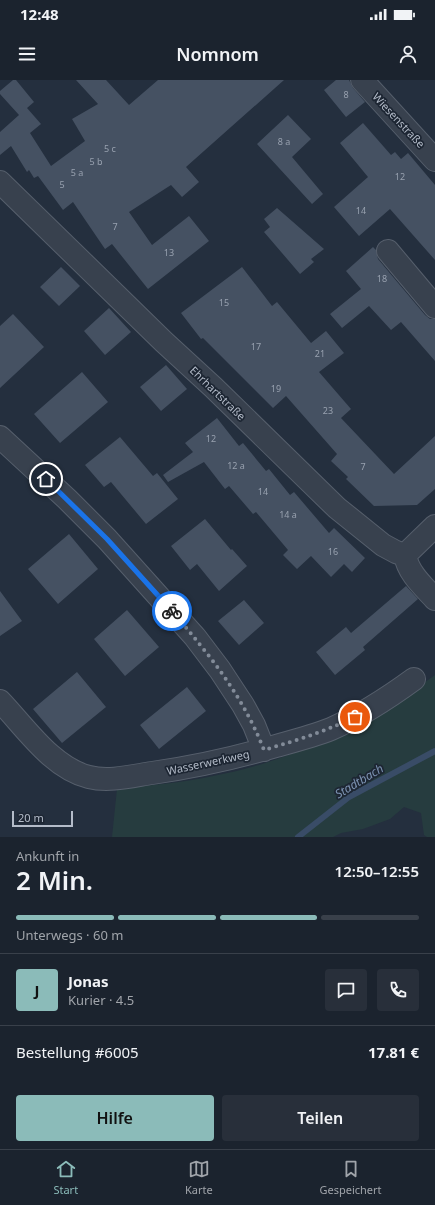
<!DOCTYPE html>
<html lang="de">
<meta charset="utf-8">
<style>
:root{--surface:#1b232e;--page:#282f3a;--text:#f1f3f6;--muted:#a0a4aa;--line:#39404a;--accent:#8bbbb9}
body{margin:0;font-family:"Noto Sans",sans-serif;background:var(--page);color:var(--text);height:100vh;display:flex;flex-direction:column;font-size:15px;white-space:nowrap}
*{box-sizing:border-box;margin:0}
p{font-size:13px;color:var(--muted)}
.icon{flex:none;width:22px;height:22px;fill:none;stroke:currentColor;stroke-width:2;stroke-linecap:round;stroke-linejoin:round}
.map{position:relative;height:757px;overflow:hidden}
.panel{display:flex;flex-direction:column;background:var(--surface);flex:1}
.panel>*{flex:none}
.scale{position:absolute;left:12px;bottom:10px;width:61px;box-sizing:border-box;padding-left:4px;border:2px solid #b4bcc9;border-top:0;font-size:11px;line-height:14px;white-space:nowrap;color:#b4bcc9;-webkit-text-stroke:3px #1d2633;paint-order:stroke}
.pin{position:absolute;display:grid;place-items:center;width:34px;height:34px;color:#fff;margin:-17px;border:2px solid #fff;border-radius:50%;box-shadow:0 1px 4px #0007}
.courier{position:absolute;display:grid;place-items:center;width:40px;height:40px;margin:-20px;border:3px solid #1a73e8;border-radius:50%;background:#fff;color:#222;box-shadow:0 1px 5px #0007}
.summary em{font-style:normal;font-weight:600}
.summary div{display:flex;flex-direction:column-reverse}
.summary{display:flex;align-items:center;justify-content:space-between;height:68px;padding:0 16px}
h1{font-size:26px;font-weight:600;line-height:30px}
.bar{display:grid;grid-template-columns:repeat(4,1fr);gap:6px 4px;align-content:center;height:48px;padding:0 16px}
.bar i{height:5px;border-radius:3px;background:var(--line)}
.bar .active{background:var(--accent)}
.bar p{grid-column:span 4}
.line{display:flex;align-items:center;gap:10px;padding:0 16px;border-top:1px solid var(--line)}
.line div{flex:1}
.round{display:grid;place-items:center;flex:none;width:42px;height:42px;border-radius:4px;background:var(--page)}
.button{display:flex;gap:8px;margin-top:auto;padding:8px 16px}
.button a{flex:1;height:46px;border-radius:4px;background:var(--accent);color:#111;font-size:16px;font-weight:600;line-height:46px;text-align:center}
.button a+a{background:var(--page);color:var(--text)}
.status{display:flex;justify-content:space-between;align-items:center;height:28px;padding:0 20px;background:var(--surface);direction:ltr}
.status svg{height:11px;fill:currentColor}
header{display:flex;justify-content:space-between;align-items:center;height:52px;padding:0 16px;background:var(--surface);font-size:18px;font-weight:600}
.dock{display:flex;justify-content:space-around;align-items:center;height:56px;border-top:1px solid var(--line);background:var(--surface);font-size:11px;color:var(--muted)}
.dock a{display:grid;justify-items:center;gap:2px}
.dock .active{color:var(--accent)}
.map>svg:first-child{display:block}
</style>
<div class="status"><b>12:48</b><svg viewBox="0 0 49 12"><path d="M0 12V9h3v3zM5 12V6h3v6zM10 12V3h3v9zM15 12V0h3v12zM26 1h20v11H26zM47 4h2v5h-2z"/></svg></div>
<header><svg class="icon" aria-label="menu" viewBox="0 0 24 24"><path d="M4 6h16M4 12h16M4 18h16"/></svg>Nomnom<svg class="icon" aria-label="person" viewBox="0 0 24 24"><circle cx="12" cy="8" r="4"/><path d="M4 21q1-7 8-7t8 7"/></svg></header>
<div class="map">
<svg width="435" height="757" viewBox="0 0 435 757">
<rect width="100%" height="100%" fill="#242f3e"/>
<path fill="#263c3f" d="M435 595V757H427L424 755 421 733 404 727 390 739 363 749 341 753 333 757H112L117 709C149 705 181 703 213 696 278 684 339 657 396 623 409 615 422 604 435 595Z"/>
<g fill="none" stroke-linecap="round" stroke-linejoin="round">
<path stroke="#394c67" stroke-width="6" d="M298 757 349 717 435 671"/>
</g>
<path fill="#455162" d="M13 0H16L34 22 27 28 41 44 30 53 51 86 85 61 72 39 98 24 76 0H106L129 25 158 0H284L186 87 199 102 182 117 171 105 129 132 152 165 189 136 209 161 148 209 112 164 105 169 73 122 63 130 38 96 34 98 29 90 27 92 11 66 0 75V52L19 35 0 14V11Z
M336 0H349L353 8 365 22 346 37 324 10Z
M288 35 311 59 292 77 323 114 312 124 257 64Z
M363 43 391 75 395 72 401 79 408 73 435 105V180L390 129 359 156 334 127 368 97 340 63Z
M277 128 324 169 311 179 314 182 300 194 264 152 270 147 264 139Z
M373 167 376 170 378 179 425 235 430 239H435V281L401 242 391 250 369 226 342 248 330 234 361 209 346 191Z
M61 187 80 206 59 226 40 207Z
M242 187 272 226 277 222 311 263 326 251 344 273 319 292 351 329 341 338 394 394 435 356V409L417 425 374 426 346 399 348 397 331 381 337 374 286 316 273 328 203 258 201 259 181 233Z
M109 228 131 252 105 275 84 251Z
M13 234 44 267 0 308V246Z
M166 285 187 309 161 331 140 307Z
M82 292 108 322 60 363 34 334Z
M217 338 239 366 243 363 266 391 269 389 290 415 294 412 329 453 334 448 365 478 352 492 344 484 331 497 311 476 297 489 283 475 288 470 256 432 253 434 229 406 225 409 204 382 168 402 163 395 193 372 185 363Z
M120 357 153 396 157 393 178 419 146 444 111 402 104 407 85 385Z
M205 439 231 470 232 469 247 486 219 511 197 484 190 490 171 466Z
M69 454 98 489 58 524 28 489Z
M406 506 418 519 363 567 365 570 335 595 316 572 346 547 351 553Z
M0 511 22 541 0 556Z
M244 520 264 543 239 565 218 541Z
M127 530 159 567 125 596 94 559Z
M77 592 106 627 62 663 33 629Z
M187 607 206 631 159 669 140 645Z"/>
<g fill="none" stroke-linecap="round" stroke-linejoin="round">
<defs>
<path id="minor" d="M362 0 435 80
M0 102 164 262 213 307 337 428 383 465 396 472 405 475C408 493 423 506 435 519
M388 171 435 227
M0 357 67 419 107 459 195 557 220 590 243 625 254 645 264 670
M405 475 435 446
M0 621C25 647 52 688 89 697 109 702 132 696 152 693 194 687 235 678 276 666 294 661 313 656 331 649 360 636 388 618 414 599"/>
</defs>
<use href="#minor" stroke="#565f6c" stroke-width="24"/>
<use href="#minor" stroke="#38414e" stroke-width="22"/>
</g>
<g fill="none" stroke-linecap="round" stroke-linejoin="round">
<path stroke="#828b98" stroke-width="4" stroke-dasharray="0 7.2" d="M172 531C210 576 242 614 264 670 297 660 324 652 355 637"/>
<path stroke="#1a73e8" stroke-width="5" d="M46 399 107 459 172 531"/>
</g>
<g text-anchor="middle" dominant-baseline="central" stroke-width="3.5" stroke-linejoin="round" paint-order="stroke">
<g font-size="9" fill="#98a1af">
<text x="346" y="14">8</text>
<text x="284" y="61">8 a</text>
<text x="110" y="68">5 c</text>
<text x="96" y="81">5 b</text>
<text x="77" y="92">5 a</text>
<text x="400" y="96">12</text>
<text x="62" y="104">5</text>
<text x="361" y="130">14</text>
<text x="115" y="146">7</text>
<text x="169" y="172">13</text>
<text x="382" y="198">18</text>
<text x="224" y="222">15</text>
<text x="256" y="266">17</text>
<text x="320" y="273">21</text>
<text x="276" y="308">19</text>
<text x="328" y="330">23</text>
<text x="211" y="358">12</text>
<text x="236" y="385">12 a</text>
<text x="363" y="386">7</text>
<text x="263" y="411">14</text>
<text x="288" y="434">14 a</text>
<text x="333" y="471">16</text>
</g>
<g font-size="11" fill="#b4bcc9" stroke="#1d2633">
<text transform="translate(399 40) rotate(47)">Wiesenstraße</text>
<text transform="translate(218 313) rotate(44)">Ehrhartstraße</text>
<text transform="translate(208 682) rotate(-12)">Wasserwerkweg</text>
</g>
<g font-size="12" font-style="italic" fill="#7c92b1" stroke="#1d2633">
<text transform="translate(359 701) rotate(-31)">Stadtbach</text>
</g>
</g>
</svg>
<div class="scale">20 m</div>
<div class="pin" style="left:355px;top:637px;background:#ea580c"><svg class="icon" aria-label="bag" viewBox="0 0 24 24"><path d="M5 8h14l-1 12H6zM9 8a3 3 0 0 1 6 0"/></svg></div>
<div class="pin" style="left:46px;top:399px;background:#1f2937"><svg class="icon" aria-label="home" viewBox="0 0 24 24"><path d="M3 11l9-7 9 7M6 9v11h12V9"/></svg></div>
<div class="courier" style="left:172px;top:531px"><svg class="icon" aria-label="bike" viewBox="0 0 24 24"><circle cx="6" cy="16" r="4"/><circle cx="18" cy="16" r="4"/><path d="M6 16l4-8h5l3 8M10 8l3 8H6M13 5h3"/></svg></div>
</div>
<section class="panel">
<div class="summary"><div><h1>2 Min.</h1><p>Ankunft in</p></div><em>12:50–12:55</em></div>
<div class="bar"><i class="active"></i><i class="active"></i><i class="active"></i><i></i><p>Unterwegs · 60 m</p></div>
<div class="line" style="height:72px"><b class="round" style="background:var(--accent);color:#111">J</b><div><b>Jonas</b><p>Kurier · 4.5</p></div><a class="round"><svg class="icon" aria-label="chat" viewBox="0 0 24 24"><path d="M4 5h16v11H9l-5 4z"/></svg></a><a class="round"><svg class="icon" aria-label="phone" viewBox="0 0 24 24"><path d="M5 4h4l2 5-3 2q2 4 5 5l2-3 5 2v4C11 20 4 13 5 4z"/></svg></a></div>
<div class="line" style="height:52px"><div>Bestellung #6005</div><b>17.81 €</b></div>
<div class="button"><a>Hilfe</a><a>Teilen</a></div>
</section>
<nav class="dock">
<a class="active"><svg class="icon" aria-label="home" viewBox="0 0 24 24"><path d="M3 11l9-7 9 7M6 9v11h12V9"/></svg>Start</a>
<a><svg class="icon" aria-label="map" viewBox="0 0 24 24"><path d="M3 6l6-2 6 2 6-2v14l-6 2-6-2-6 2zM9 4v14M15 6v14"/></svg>Karte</a>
<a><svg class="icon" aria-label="saved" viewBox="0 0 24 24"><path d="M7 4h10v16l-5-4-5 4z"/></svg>Gespeichert</a>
</nav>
